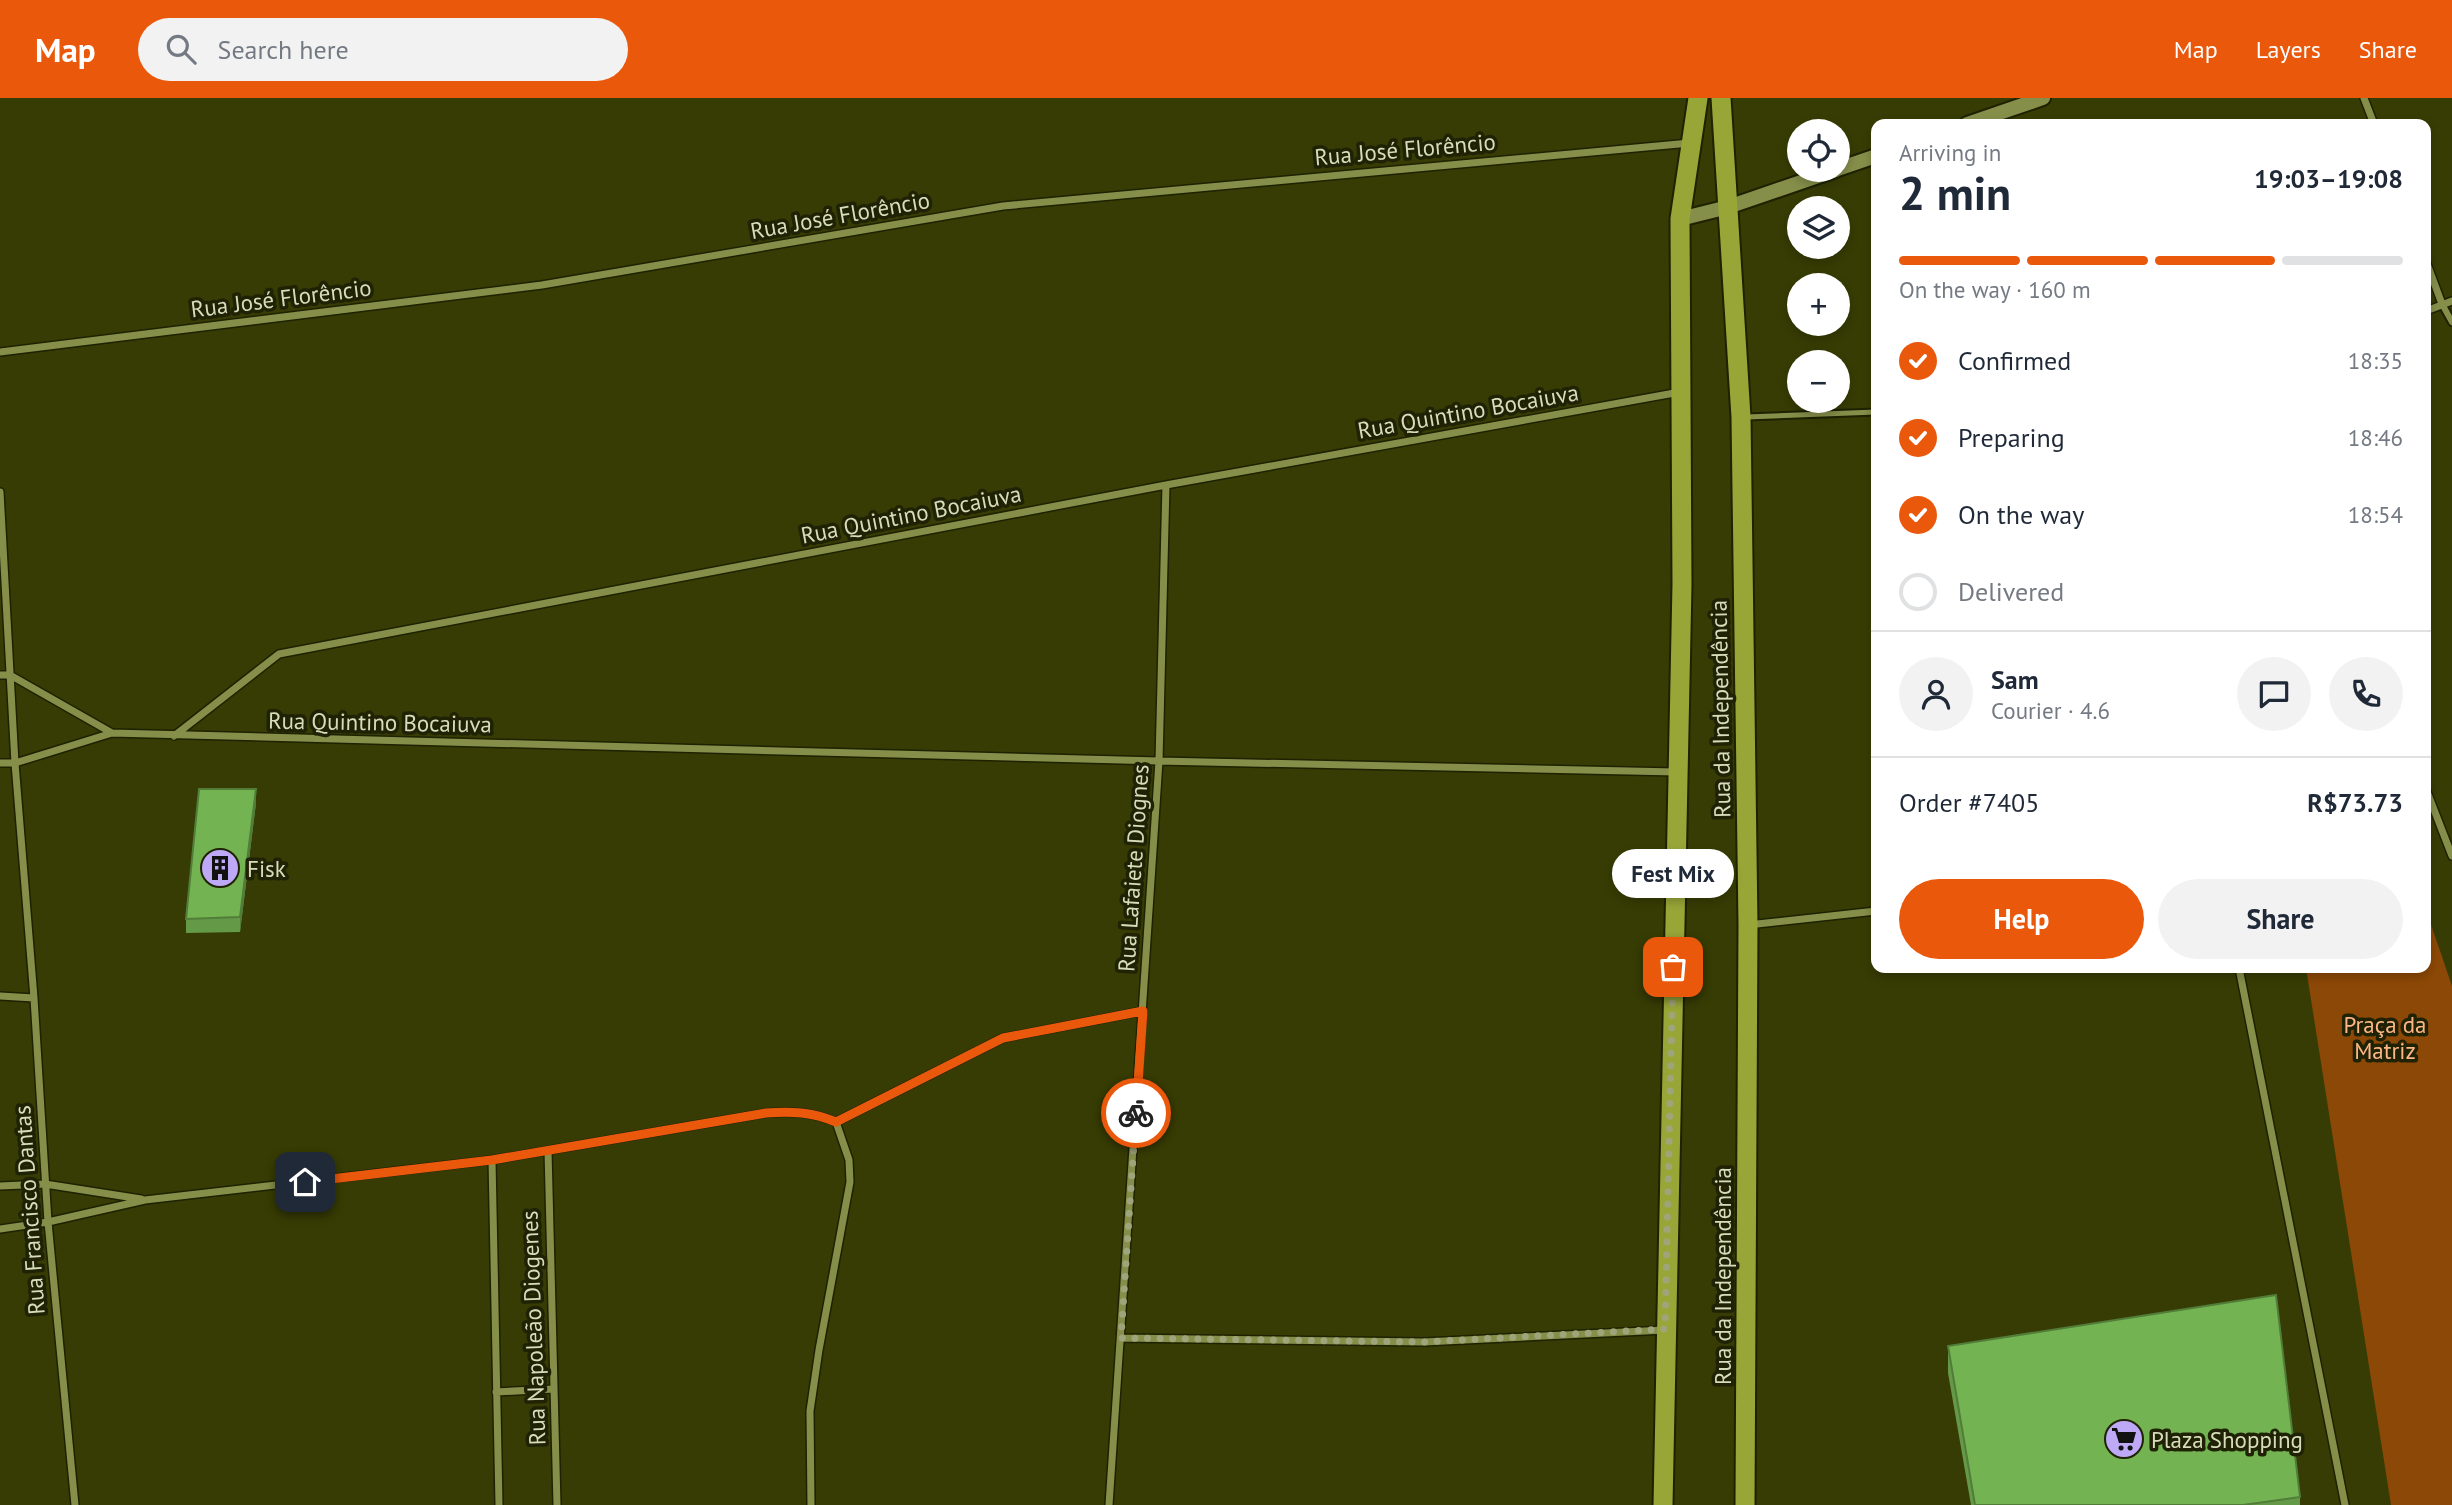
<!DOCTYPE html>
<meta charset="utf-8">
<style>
:root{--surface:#fff;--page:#f2f2f3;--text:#1f2937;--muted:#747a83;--line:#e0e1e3;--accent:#ea580c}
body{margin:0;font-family:"PT Sans",sans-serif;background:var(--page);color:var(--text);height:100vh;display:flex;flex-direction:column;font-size:26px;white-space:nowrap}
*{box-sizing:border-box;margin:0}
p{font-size:23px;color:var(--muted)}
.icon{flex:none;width:38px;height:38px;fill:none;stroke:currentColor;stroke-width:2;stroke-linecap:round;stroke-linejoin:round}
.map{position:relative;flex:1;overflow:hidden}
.details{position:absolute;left:1871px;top:21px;width:560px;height:854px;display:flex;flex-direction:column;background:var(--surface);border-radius:14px;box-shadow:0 4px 10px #0003}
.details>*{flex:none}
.fabs{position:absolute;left:1787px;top:21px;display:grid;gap:14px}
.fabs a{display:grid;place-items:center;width:63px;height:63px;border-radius:50%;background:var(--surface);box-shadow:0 4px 10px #0003;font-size:35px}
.pin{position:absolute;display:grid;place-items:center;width:60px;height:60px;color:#fff;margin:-30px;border-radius:14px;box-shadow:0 4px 10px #0006}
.courier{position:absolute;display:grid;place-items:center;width:70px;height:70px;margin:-35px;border:5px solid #ea580c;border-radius:50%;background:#fff;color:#222;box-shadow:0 2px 9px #0007}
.bubble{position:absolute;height:49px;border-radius:24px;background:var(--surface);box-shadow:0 4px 10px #0003;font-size:23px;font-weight:700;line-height:49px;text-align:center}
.summary em{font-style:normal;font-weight:700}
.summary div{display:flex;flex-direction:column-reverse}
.summary{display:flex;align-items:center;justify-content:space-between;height:119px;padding:0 28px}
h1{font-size:46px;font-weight:700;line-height:52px}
.bar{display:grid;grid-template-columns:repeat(4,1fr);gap:10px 7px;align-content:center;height:84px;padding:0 28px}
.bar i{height:9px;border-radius:5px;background:var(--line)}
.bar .selected{background:var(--accent)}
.bar p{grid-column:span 4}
.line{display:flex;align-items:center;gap:18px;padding:0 28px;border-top:2px solid var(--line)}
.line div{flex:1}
.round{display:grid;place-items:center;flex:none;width:74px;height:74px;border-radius:37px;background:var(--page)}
ol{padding:0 28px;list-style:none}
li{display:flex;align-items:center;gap:21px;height:77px}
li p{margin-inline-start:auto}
li .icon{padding:7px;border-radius:50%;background:var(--accent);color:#fff;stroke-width:4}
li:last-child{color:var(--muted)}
li i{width:38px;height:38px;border:4px solid var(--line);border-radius:50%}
.button{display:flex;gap:14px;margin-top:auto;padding:14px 28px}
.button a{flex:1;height:80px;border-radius:42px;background:var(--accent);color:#fff;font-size:28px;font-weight:700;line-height:80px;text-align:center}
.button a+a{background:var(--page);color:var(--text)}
header{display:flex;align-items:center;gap:42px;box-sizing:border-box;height:98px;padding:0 35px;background:var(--accent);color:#fff}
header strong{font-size:33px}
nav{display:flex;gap:38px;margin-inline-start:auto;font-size:24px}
.search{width:490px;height:63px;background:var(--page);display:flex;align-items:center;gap:18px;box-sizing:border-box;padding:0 24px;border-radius:38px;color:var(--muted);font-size:26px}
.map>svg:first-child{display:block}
</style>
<header>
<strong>Map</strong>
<div class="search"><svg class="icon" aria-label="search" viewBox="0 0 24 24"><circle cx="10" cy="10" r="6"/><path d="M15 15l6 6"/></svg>Search here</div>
<nav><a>Map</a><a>Layers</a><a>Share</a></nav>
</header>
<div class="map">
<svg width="2452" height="1407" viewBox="0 0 2452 1407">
<rect width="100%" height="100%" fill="#373c04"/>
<path fill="#8c4806" d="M2426 812 2452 888V1407H2391L2306 870H2426Z"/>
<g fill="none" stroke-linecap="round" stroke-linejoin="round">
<defs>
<path id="service" d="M1746 319 1876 314"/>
<path id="pedestrian" d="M2442 206 2452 224"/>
<path id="minor" d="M2364 0 2374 26
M2426 163 2442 206
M2426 213 2452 203
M0 254 542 187 1003 108 1690 45
M0 394 15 665 34 900 48 1124 75 1407
M0 577H10L112 635
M174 638 279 556 1166 387 1680 294
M0 665H15L112 635 1159 663 1676 674
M2426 691 2452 758
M1748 827 1876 813
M2239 870 2345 1407
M0 898 34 900
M836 1024 1003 940 1143 913
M548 1053 557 1407
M492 1062 499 1407
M0 1088 45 1086 141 1101
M0 1131 48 1124 145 1102 492 1062 766 1015C791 1013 812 1014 836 1024
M1121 1240 1424 1244 1665 1232
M496 1294 554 1291
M811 1407 810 1313 819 1252 850 1084 849 1062 836 1024
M1109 1407 1159 663 1166 387"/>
<path id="secondary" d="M1967 26 2043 0
M1838 71 1876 58
M1680 121 1728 109 1836 72"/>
<path id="trunk" d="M1721 0 1741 319 1748 827 1745 1407
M1663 1407 1682 486 1680 121 1698 0"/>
</defs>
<use href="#service" stroke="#1e2200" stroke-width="9"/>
<use href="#pedestrian" stroke="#1e2200" stroke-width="10"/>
<use href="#minor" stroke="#1e2200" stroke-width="10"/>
<use href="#secondary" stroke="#1e2200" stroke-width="18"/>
<use href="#trunk" stroke="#1e2200" stroke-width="23"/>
<use href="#service" stroke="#868f4a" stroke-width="5"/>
<use href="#pedestrian" stroke="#868f4a" stroke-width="6"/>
<use href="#minor" stroke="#868f4a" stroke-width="7"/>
<use href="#secondary" stroke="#868f4a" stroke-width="14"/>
<use href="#trunk" stroke="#98a638" stroke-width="19"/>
</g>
<path fill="#649a47" d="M256 705 240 834 186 835V821Z
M1948 1248 2300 1399V1407H1971L1948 1275Z"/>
<path fill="#517d39" d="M256 691V705L240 834V819Z"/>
<path fill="#74b352" stroke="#517d39" stroke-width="2" d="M199 691H256L240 819 186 821Z
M2276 1197 2300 1399 2243 1407H1975L1948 1248Z"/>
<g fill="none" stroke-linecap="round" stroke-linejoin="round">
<path stroke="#9fa57a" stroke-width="7" stroke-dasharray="0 12.6" d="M1136 1015 1121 1240 1424 1244 1665 1231 1673 869"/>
<path stroke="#ea580c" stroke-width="9" d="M305 1084 492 1062 766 1015C791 1013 812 1014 836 1024L1003 940 1143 913 1136 1015"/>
</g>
<defs>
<symbol id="building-disc" viewBox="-11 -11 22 22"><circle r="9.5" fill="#bda9f5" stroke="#1f2205"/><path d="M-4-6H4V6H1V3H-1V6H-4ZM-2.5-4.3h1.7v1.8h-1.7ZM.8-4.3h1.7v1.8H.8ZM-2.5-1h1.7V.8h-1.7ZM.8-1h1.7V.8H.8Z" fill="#111"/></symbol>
<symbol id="supermarket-disc" viewBox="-11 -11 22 22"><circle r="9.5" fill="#bda9f5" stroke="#1f2205"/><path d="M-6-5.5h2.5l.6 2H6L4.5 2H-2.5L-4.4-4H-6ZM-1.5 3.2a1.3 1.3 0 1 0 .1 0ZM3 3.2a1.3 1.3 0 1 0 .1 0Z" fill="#111"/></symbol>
</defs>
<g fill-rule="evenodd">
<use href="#building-disc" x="198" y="748" width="44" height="44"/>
<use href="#supermarket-disc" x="2102" y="1319" width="44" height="44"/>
</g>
<g text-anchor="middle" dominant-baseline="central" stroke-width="7" stroke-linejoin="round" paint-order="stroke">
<g font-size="23" fill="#d7ddba" stroke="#1f2205">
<text transform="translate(1405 51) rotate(-5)">Rua José Florêncio</text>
<text transform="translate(840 117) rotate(-10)">Rua José Florêncio</text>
<text transform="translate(281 200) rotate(-7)">Rua José Florêncio</text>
<text transform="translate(1468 313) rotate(-10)">Rua Quintino Bocaiuva</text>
<text transform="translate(911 416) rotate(-11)">Rua Quintino Bocaiuva</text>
<text transform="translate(1720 611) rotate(-91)">Rua da Independência</text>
<text transform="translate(380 624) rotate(1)">Rua Quintino Bocaiuva</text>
<text transform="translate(1133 770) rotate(-86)">Rua Lafaiete Diognes</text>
<text transform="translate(29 1112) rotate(-94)">Rua Francisco Dantas</text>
<text transform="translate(1722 1178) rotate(-90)">Rua da Independência</text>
<text transform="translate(533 1230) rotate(-92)">Rua Napoleão Diogenes</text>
</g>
<g font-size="23" fill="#d7ddba" stroke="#1f2205" text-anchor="start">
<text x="247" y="770">Fisk</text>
<text x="2151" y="1341">Plaza Shopping</text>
</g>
<g font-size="23" fill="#fdb684" stroke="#1f2205">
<text x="2385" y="926">Praça da<tspan x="2385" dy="26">Matriz</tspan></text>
</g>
</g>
</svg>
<div class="fabs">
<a><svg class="icon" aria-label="locate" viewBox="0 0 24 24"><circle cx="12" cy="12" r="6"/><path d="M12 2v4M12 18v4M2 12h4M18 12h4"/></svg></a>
<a><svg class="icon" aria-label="layers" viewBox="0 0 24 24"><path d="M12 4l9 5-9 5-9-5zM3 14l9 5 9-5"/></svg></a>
<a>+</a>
<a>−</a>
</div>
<div class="pin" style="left:1673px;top:869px;background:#ea580c"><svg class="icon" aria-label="bag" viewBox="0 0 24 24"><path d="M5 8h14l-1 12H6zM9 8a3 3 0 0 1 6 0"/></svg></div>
<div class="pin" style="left:305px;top:1084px;background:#1f2937"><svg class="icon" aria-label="home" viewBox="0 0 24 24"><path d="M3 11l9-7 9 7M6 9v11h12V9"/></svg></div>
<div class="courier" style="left:1136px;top:1015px"><svg class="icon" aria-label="bike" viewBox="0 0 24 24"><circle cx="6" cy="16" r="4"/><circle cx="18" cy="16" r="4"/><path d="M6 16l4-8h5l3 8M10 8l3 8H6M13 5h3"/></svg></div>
<div class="bubble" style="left:1612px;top:751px;width:122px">Fest Mix</div>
<section class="details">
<div class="summary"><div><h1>2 min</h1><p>Arriving in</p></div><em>19:03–19:08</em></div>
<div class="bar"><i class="selected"></i><i class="selected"></i><i class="selected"></i><i></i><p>On the way · 160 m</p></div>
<ol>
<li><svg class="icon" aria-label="check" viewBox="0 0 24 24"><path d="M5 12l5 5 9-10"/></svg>Confirmed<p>18:35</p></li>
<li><svg class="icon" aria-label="check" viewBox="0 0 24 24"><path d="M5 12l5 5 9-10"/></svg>Preparing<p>18:46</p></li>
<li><svg class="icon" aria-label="check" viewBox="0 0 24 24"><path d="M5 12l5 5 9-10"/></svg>On the way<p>18:54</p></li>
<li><i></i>Delivered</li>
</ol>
<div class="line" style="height:126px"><a class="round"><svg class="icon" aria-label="person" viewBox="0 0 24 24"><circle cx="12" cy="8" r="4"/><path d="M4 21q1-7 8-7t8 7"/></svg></a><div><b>Sam</b><p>Courier · 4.6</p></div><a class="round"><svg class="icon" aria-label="chat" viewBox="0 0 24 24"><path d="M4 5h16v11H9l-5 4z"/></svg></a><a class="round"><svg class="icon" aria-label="phone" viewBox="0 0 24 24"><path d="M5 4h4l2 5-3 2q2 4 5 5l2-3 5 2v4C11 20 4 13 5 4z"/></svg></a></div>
<div class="line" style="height:91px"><div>Order #7405</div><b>R$73.73</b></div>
<div class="button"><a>Help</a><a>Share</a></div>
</section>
</div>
